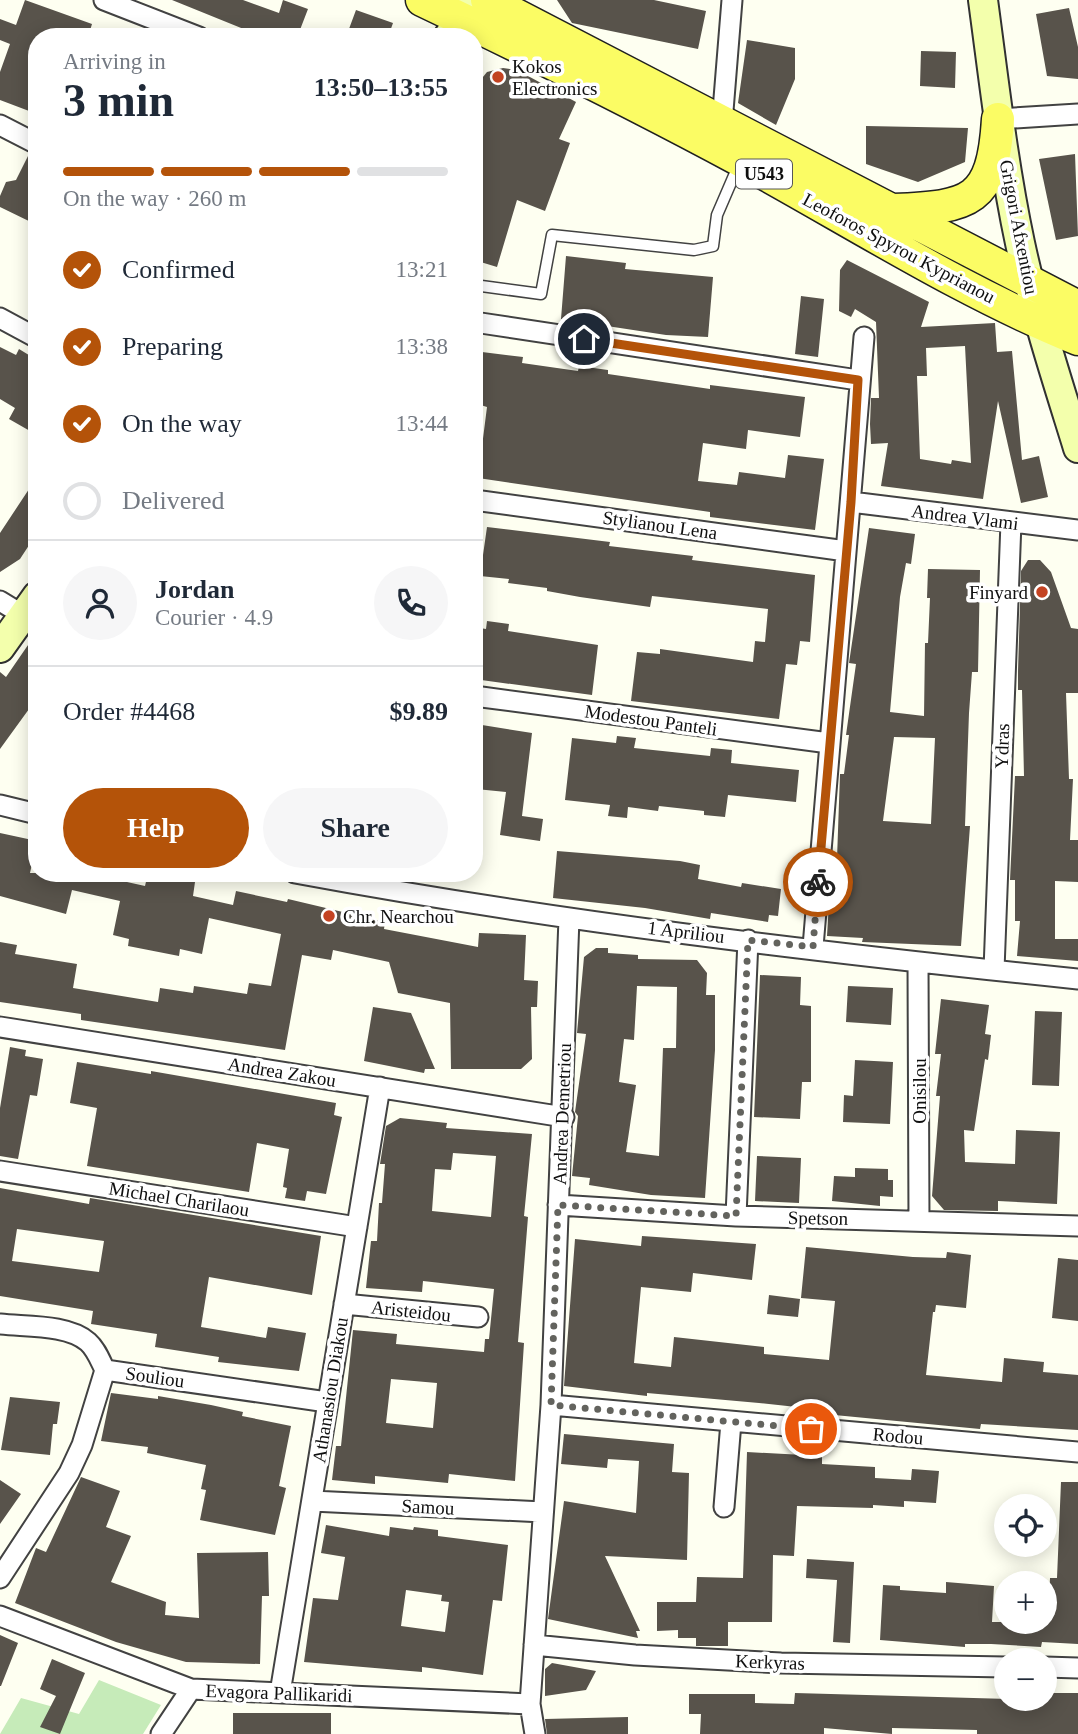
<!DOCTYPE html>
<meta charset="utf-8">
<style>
:root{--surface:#fff;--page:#f6f6f7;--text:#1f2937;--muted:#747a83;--line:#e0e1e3;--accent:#b45309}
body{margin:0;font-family:"Times New Roman",serif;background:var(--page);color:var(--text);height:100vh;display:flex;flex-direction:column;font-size:26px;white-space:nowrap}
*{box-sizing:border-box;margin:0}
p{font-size:23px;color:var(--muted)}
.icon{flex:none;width:38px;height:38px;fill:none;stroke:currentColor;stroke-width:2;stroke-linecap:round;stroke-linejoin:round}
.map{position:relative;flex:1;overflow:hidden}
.side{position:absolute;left:28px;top:28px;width:455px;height:854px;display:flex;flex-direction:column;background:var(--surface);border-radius:28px;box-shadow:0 4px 18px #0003}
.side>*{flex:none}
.fabs{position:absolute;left:994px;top:1494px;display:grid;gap:14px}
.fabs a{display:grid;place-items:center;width:63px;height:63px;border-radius:50%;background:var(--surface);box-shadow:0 4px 18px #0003;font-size:35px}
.pin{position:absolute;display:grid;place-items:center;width:60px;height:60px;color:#fff;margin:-30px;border:4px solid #fff;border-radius:50%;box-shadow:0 2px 7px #0007}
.courier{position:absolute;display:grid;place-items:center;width:70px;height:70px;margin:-35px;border:5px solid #b45309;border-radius:50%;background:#fff;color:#222;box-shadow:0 2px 9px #0007}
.summary em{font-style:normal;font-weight:700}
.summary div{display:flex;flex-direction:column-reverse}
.summary{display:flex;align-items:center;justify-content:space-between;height:119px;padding:0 35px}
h1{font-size:46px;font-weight:700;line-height:52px}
.bar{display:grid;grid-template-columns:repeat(4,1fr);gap:10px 7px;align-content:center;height:84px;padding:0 35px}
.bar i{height:9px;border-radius:5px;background:var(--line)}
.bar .active{background:var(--accent)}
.bar p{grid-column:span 4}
.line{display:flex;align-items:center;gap:18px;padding:0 35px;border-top:2px solid var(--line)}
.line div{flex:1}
.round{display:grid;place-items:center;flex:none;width:74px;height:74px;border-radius:37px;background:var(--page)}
ol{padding:0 35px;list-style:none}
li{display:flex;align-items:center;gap:21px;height:77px}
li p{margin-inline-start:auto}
li .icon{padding:7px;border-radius:50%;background:var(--accent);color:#fff;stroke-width:4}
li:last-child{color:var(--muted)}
li i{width:38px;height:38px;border:4px solid var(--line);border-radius:50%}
.action{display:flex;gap:14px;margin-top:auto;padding:14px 35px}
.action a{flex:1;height:80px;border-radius:42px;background:var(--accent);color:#fff;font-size:28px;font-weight:700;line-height:80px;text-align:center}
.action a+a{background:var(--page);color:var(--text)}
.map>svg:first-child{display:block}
</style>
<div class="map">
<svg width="1078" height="1734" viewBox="0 0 1078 1734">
<rect width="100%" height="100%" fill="#fefff1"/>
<path fill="#c6ebb9" d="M99 1680 161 1705 143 1734H0L21 1698 79 1714Z"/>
<path fill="#58534b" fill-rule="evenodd" d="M25 0 92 24 88 37H37V114L0 100V72L10 44 0 40V19L16 25Z
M172 0H243L279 13 283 0 308 9 298 35 287 32 285 37H250L251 32Z
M557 0H654L706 11 698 49 572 23Z
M1069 8 1078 47V79L1047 76 1036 14Z
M356 10 393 23 388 37H346Z
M747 40 795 48V79L776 125 738 103Z
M921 51 956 52 955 88 920 86Z
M503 68 517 70 576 102 559 139 570 143 545 211 517 200 497 267 474 260V88L487 72Z
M866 126 968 128 965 162 918 182 866 164Z
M29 154 37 156V225L0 207V196L6 182 16 180Z
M1075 154 1078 236 1056 240 1039 159Z
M566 256 626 263 625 269 713 277 708 337 666 335 561 319Z
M847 260 929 302 921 327 995 323 997 352 1012 351 1022 460 1039 456 1048 497 1021 503 998 401 983 499 881 486 888 443 871 444 870 424 871 398H879L876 322 855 309 851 317 839 311 840 270ZM965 346 971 463 952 460 951 464 920 459 917 376H927L926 348Z
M801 296 824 299 818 357 795 354Z
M0 347 16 355 19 349 37 360V435L9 419 15 408 0 399Z
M474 351 523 357 522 363 578 371 579 366 608 370V374L710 389V385L805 397 800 437 748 430 746 449 703 443 698 481 737 485 739 472 785 478 788 455 824 459 815 530 710 517V512L478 478 487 407 474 403Z
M37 477V533L20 559 0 572V533Z
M487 527 610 542 609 546 693 556 692 560 815 575 810 642 800 641 797 665 786 664 779 719 631 701 637 652 660 654V649L753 662 755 641 765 642 768 609 652 596 650 607 580 597 547 591V588L508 583 509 579 480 576Z
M869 528 915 534 911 564 906 563 900 597 890 712 924 716 925 643H928L930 598H927L928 569 980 570 978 672H972L969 713 965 826H970L961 946 862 942 863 938 827 936 830 886 836 887 840 774H844L849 735H846L856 664 849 663ZM894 737 935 738 931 824 883 821Z
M1028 560H1040L1051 572 1071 628 1078 629V693H1066L1069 779H1073L1070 840H1078V882L1055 881V939H1078V961L1017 956 1020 921H1015V880H1010L1015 776H1024L1022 690H1018V671L1021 571Z
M487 621 509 624 508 631 598 645 592 695 474 679V627L486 629Z
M37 632V698L0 749V672L6 677Z
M482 725 532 733 522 816 543 819 540 841 500 835 506 792 476 789Z
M617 736 636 738 634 748 710 756 711 748 732 750 731 763 799 770 796 802 728 795 725 817 704 815V811L659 806 658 811 628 807 627 818 608 816 610 805 565 800 572 738 616 743Z
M0 833 37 841 30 873H101L100 876 145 886 148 873H152L195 882 193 896 233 905 236 891 287 902 288 899 385 922 384 929 478 947 479 933 526 935 524 980 538 981 537 1007H531L532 1059 521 1069H451L450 1003 398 993 389 962 333 950 331 960 302 955 285 1050 81 1020V1014L0 1002V942L17 945 15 954 77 964 73 988 158 1002 160 988 193 993 194 986 247 994 249 983 271 986 281 934 209 918 202 954 180 949 179 956 128 946 129 939 113 935 120 901 72 890 66 914 0 896Z
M557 851 680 861 700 865 698 879 741 887 742 883 781 889 778 916 769 915 768 922 711 913 710 919 645 908 553 898Z
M596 948H608V953L638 955V959L697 960 707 973 706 995H715V1050L705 1198 651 1195 589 1185 590 1178 572 1176 578 1116 575 1112 586 1034 577 1033 584 957ZM637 986 677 987 676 1048H663L659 1156 626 1152 636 1085 619 1082 624 1039 634 1040Z
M760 975 801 977 800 1005 811 1006V1082H802L800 1119 754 1117Z
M848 986 893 988 891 1025 846 1022Z
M941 999 989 1005 985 1034 991 1035 988 1060 985 1059 974 1131 964 1130 965 1162 1015 1164 1016 1130 1060 1132 1057 1204 998 1201V1211L944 1210 932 1196 940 1096H936L941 1054H935Z
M373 1007 411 1013 435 1069H425L424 1073 364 1061Z
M1035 1011 1062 1012 1059 1086 1032 1085Z
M10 1047 26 1050 25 1056 43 1059 37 1096 30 1095 18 1159 0 1156V1108Z
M855 1060 893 1062 890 1124 843 1122 844 1095 853 1096Z
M77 1062 151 1074V1071L336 1103 334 1115 342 1117 326 1194 307 1191 305 1201 285 1198 287 1188 283 1187 289 1149 257 1143 249 1192 87 1166 97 1108 70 1103Z
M400 1118 447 1123 446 1128 532 1134 524 1216 528 1217 518 1342 524 1343 515 1481 449 1474 448 1483 375 1476V1484L332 1480 336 1446H341L353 1330 397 1334 396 1344 484 1352 485 1339H489L494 1289 423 1281 422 1292 366 1288 371 1241H377L379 1203H382L385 1164H380L386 1126ZM453 1153 496 1156 491 1217 432 1211 435 1169 451 1170ZM391 1379 437 1383 433 1428 386 1423Z
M757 1156 801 1158 799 1203 755 1201Z
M855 1168 888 1169V1180H893V1197L880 1196V1206L832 1201 834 1176 855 1177Z
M0 1188 89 1204 90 1198 321 1236 312 1295 209 1277 201 1327 266 1338 268 1327 306 1333 299 1371 218 1362 219 1357 155 1347 157 1334 91 1324 93 1311 0 1296ZM17 1229 104 1241 99 1272 12 1261Z
M642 1236 756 1244 752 1280 693 1273 691 1292 641 1287 634 1363 671 1367 674 1337 764 1347V1354L829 1360 835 1301 801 1298 806 1247 913 1257 946 1258 947 1252 971 1255 966 1308 936 1305 935 1312H933L926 1375 1002 1382 1004 1358 1044 1362 1043 1372 1078 1375V1430L981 1424 980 1429 824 1414V1410L759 1403 647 1393V1396L564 1386 575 1239 641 1246Z
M1058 1258 1078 1260V1321L1052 1318Z
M769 1295 800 1299 798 1317 767 1314Z
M111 1393 158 1399V1396L211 1405 243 1412 242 1416 291 1426 279 1486 286 1488 275 1535 200 1520 206 1490 201 1489 206 1465 147 1453 148 1447 101 1441Z
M10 1397 60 1402 57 1424H53L50 1455 1 1450Z
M564 1434 674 1444 672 1472 689 1473 687 1560 605 1556 640 1631H636L638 1638 548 1619 564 1501 636 1513 639 1461 608 1459 607 1468 561 1464Z
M747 1452 822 1456V1464L875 1467V1478L911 1480 912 1469 939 1471 936 1503 904 1501V1507L873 1505V1508L797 1506 794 1556 773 1555 772 1622H728V1646H696V1638H678V1630L657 1631V1602H696L697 1577 743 1578Z
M81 1477 120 1491 106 1527 131 1536 111 1582 166 1602 165 1615 199 1618 197 1553 268 1552 269 1596H262L260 1664 186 1662 116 1642 15 1603 36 1548 46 1552Z
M0 1480 21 1494 0 1524Z
M1061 1482H1078V1644L1042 1642 1041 1647 991 1644H965V1647L880 1640 883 1585 900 1586V1590L946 1593V1582L994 1586 992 1622H1048L1050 1578H1057Z
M326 1525 389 1536 390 1527 413 1530 414 1527 438 1530V1536L508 1545 502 1601 493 1600 483 1675 422 1667V1672L304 1662 313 1598 338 1600 345 1557 321 1553ZM406 1590 442 1595 441 1601 449 1602 445 1632 401 1626Z
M807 1559 854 1562 850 1643 833 1642 837 1580 806 1578Z
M0 1635 18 1643 1 1686H0Z
M52 1659 85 1673 60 1734 40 1727 56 1696 40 1689Z
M552 1663 596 1671 586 1690 545 1696V1669Z
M795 1693 1047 1700V1693H1078V1734H977V1730L892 1728V1734L824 1728V1734H700L701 1714H689V1694H755V1703L794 1704Z
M233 1713H331V1734H233Z
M628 1717V1734H547L545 1719Z"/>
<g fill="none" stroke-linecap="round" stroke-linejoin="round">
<defs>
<path id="lane" d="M474 285 541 294 552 235 694 250 713 246 717 215 739 164"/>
<path id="street" d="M104 0 199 37
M998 119 1078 114
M722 123 732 0
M0 125 37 144
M0 318 37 338
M474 322 858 380
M474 500 846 551
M851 502 1078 530
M0 601 23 615
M474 696 829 743
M0 805 37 814
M295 873C554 921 816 952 1078 979
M813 947 864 337
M918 962 919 1220
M994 970 1011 522
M0 1027 564 1117
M0 1171 357 1227
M558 1205 736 1216 1078 1226
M736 1216 748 940
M344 1304 478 1317
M0 1324C25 1327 68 1324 88 1342 96 1349 100 1360 105 1370L327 1402
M551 1405 1078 1452
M312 1501 543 1512
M724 1507 731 1422
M0 1578 69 1473 82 1445 105 1370
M0 1616 191 1689 530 1704
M534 1645 635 1655 781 1663 1006 1667
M1045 1667 1078 1668
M280 1693 380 1087
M161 1734 191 1689
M535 1734 530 1704 551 1405 569 918"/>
<path id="secondary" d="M983 0C994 81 1003 163 1020 243 1035 313 1057 380 1078 448
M448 37 475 0
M0 648 37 596"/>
<path id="primary" d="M422 0C529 51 636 104 740 160 852 221 960 291 1078 339
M487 0 1078 307
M893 210C971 207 993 202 998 119"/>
</defs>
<use href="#lane" stroke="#424242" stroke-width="13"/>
<use href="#street" stroke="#424242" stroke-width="23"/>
<use href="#secondary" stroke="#313131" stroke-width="32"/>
<use href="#primary" stroke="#202020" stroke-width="35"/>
<use href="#lane" stroke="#fff" stroke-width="10"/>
<use href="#street" stroke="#fff" stroke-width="19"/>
<use href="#secondary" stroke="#f3ffac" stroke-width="28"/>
<use href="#primary" stroke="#fbfc64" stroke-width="32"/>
</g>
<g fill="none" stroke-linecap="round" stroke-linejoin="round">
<path stroke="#63635e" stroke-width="7" stroke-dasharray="0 12.6" d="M811 1429 551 1405 558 1205 736 1216 748 940 813 947 818 882"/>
<path stroke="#b45309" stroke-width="9" d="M584 339 858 380 851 502 818 882"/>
</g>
<g fill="#c44322" stroke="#fff" stroke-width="2.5">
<circle cx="498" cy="77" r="7"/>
<circle cx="1042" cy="592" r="7"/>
<circle cx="329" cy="916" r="7"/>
</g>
<g text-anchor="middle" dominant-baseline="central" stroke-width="7" stroke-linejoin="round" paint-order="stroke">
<rect fill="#fff" stroke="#575757" stroke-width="2" x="736" y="159.5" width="56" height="29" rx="5"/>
<g font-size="18" font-weight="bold" fill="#0f0f0f">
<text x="764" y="174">U543</text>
</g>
<g font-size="19" fill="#0f0f0f" stroke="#fff" text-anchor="start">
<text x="512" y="66">Kokos<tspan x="512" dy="22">Electronics</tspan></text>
<text x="1028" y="592" text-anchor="end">Finyard</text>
<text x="343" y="916">Chr. Nearchou</text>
</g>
<g font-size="19" fill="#0f0f0f" stroke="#fff">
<text transform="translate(1019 227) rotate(79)">Grigori Afxentiou</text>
<text transform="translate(899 248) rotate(28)">Leoforos Spyrou Kyprianou</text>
<text transform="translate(965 517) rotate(7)">Andrea Vlami</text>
<text transform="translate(660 525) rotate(8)">Stylianou Lena</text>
<text transform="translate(651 720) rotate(8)">Modestou Panteli</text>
<text transform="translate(1002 746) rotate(-88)">Ydras</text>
<text transform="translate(686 932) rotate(7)">1 Apriliou</text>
<text transform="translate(282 1072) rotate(9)">Andrea Zakou</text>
<text transform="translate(919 1091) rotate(-90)">Onisilou</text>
<text transform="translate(562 1114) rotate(-88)">Andrea Demetriou</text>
<text transform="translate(179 1199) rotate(9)">Michael Charilaou</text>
<text transform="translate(818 1218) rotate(1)">Spetson</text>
<text transform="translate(411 1311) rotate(6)">Aristeidou</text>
<text transform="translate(155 1377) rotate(8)">Souliou</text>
<text transform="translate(330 1390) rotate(-81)">Athanasiou Diakou</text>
<text transform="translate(898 1436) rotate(5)">Rodou</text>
<text transform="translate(428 1507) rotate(3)">Samou</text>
<text transform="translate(770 1662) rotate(2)">Kerkyras</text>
<text transform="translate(279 1693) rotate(2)">Evagora Pallikaridi</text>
</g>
</g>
</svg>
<div class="fabs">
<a><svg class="icon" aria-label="locate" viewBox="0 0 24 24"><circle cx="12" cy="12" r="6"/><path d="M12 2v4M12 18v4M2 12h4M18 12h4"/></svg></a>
<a>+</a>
<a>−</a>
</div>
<div class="pin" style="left:811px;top:1429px;background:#ea580c"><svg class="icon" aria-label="bag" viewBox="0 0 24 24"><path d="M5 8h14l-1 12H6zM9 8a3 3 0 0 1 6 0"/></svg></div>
<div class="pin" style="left:584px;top:339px;background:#1f2937"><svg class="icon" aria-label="home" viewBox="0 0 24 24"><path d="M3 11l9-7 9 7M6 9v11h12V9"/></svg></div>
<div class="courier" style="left:818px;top:882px"><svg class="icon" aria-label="bike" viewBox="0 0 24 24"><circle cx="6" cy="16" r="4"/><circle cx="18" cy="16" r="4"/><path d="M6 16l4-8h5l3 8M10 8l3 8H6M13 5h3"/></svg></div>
<section class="side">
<div class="summary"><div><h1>3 min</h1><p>Arriving in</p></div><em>13:50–13:55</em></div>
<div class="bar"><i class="active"></i><i class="active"></i><i class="active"></i><i></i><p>On the way · 260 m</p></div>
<ol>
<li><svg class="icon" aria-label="check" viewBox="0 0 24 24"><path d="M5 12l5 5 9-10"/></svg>Confirmed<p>13:21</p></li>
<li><svg class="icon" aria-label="check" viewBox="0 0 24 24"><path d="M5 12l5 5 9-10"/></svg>Preparing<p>13:38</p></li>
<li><svg class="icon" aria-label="check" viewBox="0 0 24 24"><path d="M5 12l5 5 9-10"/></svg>On the way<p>13:44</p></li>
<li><i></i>Delivered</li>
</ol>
<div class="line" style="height:126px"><a class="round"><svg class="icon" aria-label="person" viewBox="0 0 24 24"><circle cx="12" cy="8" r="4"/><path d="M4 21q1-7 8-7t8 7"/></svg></a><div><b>Jordan</b><p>Courier · 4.9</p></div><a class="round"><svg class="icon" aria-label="phone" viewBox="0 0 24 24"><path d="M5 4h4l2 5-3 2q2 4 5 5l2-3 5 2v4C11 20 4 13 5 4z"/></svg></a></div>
<div class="line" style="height:91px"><div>Order #4468</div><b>$9.89</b></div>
<div class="action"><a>Help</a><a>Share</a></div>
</section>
</div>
